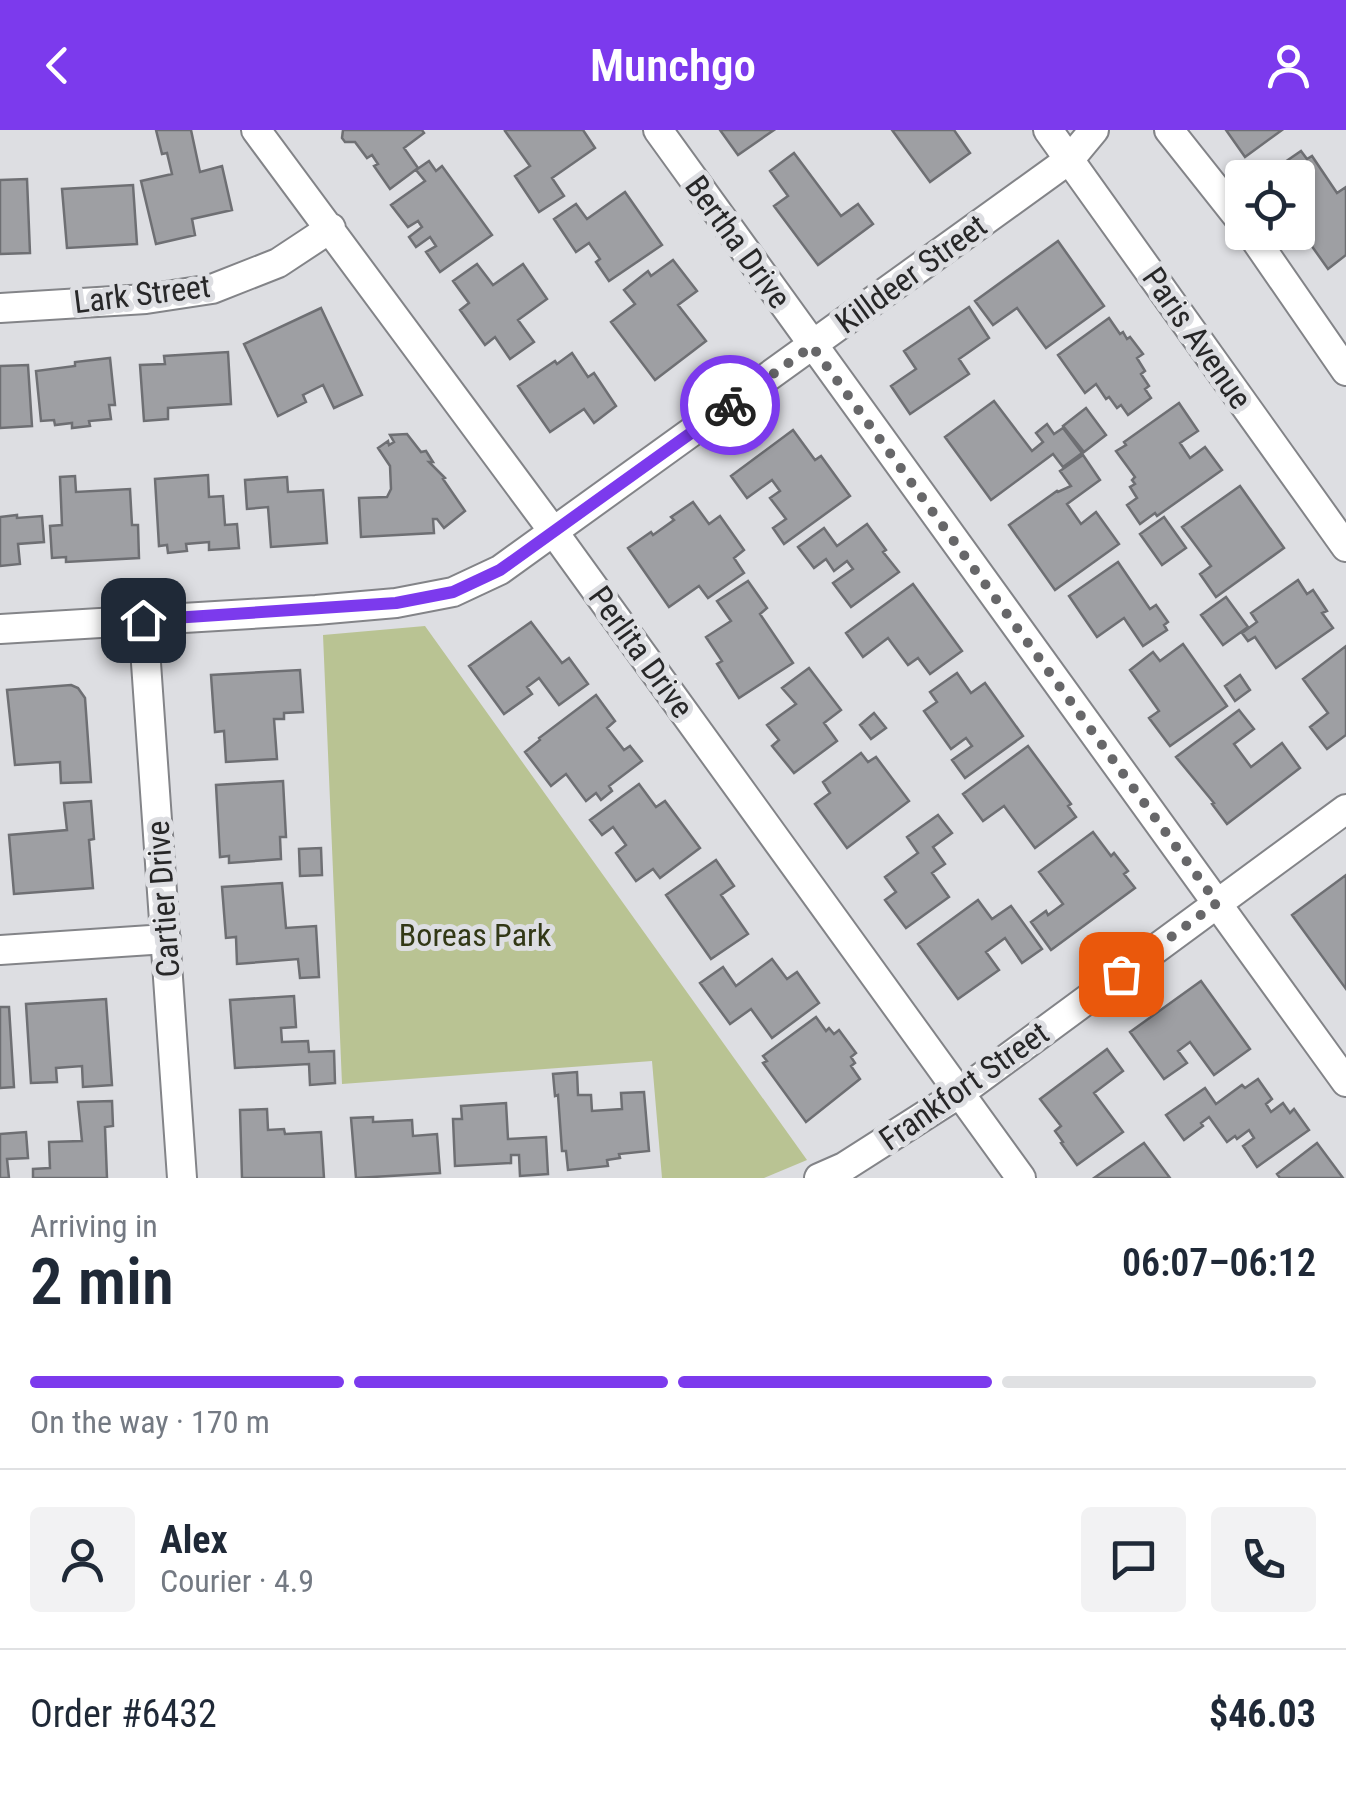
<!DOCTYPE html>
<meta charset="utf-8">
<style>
:root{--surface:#fff;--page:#f2f2f3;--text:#1f2937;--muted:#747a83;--line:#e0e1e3;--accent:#7c3aed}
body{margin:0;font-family:"Roboto Condensed",sans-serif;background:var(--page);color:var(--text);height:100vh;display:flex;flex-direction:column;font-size:38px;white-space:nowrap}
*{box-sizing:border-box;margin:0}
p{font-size:32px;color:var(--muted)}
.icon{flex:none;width:55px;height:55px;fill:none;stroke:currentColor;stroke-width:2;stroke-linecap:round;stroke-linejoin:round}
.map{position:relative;height:1048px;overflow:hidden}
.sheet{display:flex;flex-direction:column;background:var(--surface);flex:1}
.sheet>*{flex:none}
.fabs{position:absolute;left:1225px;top:30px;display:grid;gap:20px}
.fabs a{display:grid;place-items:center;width:90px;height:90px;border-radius:10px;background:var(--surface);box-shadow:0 2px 8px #0004;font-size:50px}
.pin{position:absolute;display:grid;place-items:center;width:85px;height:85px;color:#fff;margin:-42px;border-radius:20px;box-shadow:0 5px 15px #0006}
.courier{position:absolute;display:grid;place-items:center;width:100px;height:100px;margin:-50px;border:8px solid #7c3aed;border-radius:50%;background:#fff;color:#222;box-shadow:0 2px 12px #0007}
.summary em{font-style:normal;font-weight:600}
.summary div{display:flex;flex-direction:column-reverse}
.summary{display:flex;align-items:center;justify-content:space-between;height:170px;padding:0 30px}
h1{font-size:65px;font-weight:600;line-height:75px}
.bar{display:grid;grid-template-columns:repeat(4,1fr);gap:15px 10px;align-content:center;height:120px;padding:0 30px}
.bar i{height:12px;border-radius:8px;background:var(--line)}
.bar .selected{background:var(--accent)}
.bar p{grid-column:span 4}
.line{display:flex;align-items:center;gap:25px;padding:0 30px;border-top:2px solid var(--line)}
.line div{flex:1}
.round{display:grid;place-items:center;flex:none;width:105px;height:105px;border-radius:10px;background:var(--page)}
header{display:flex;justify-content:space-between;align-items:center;height:130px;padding:0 30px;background:var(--accent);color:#fff;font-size:45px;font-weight:600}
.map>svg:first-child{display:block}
</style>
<header><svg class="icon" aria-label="back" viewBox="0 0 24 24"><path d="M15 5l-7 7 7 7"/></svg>Munchgo<svg class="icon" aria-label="person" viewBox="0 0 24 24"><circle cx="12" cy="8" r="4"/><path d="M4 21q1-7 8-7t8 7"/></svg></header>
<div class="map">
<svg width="1346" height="1048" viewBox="0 0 1346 1048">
<rect width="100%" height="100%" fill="#dddee2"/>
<path fill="#b9c393" d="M425 496 807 1030 764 1048H662L652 931 342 954 323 505Z"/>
<path fill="#9e9fa3" stroke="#6e6f73" stroke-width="2.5" d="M156 0H191L200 42 222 36 232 80 192 89 195 105 156 114 141 51 172 44 167 23 162 24Z
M343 0H422L424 3 404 18 418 38 390 59 374 36 378 34 372 25 367 28 355 12H345L342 8Z
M507 0H583L595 18 552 48 564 66 539 82 515 46 530 36 505 1Z
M720 0H774L738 25Z
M892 0H954L970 23 930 52Z
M1226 0H1282L1245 27Z
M1301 21 1307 29 1312 26 1337 63 1346 57V125L1328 139 1299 98 1307 92 1298 77V48H1282L1288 43 1282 34Z
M794 23 841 86 858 74 873 94 818 135 774 76 788 66 770 41Z
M429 31 436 41 442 36 492 105 440 142 426 122 436 116 430 107 416 117 409 107 422 97 418 91 408 97 391 75 425 51 416 40Z
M27 49 30 123 0 124V50Z
M133 55 137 114 67 118 62 59Z
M625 62 662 115 609 151 596 132 600 129 589 113 576 122 554 89 576 74 587 89Z
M1058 111 1104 176 1046 218 1017 178 993 195 975 171Z
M673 130 697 161 678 175 706 211 655 250 611 192 635 174 624 160 648 141 651 146Z
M477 134 493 155 523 134 547 169 518 190 534 212 510 229 495 207 485 215 460 180 469 173 453 151Z
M969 177 989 208 959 229 969 244 910 284 891 256 916 239 904 221Z
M321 178 362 265 334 278 323 255 303 265 306 272 278 286 244 214Z
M1109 188 1120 204 1123 202 1127 209 1130 207 1143 224 1137 228 1145 241 1141 244 1149 256 1145 259 1151 268 1128 285 1121 275 1117 278 1109 267 1106 269 1096 254 1085 263 1058 225Z
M228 222 231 274 168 278V289L144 291 140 235 165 234 164 226Z
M572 223 588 247 594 243 616 276 594 293 584 279 550 302 518 256 555 231 557 234Z
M110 228 115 275H109L111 289 89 291 90 296 72 298V293L55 295 54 290 41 291 36 241 75 236V232Z
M28 235 32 296 0 298V236Z
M994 271 1032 321 1043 312 1036 303 1047 294 1054 304 1063 298 1082 323 1063 337 1053 324 991 370 945 307Z
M1179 273 1198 301 1180 313 1190 328 1205 317 1222 340 1157 386 1155 383 1140 394 1127 375 1137 368 1130 357 1135 354 1132 350 1135 347 1116 321 1126 315 1124 312Z
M1086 278 1106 305 1084 322 1063 296Z
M793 300 815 330 821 326 850 366 784 414 773 398 786 389 770 368 780 361 772 350 747 368 731 346Z
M407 304 421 322 426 321 433 332H429L445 348 443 349 465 381 444 398 437 389H433L434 403 361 407 359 368 387 367 391 359 390 336 378 318 388 311 389 315 394 312 390 305Z
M1083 325 1100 350 1067 374 1081 394 1096 382 1119 414 1055 460 1009 395 1057 361 1058 362 1071 356 1060 341Z
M208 345 209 367 223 366 225 395 237 394 239 418 209 420V412L186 414 187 421 168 423 167 415 159 416 155 349Z
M75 346 76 362 130 359 132 395H138L139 428 66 432V427L52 428 50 396 62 395 60 347Z
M287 347 288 362 323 360 327 413 271 417 268 377 247 379 245 350Z
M1240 356 1284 418 1216 467 1200 444 1211 436 1182 397Z
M693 372 709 394 720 386 744 420 734 428 744 443 708 468 699 456 669 477 628 418 651 402 653 405 674 390 671 387Z
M17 385V388L42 386 44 412 18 414 20 434 0 436V387Z
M1164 387 1186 418 1162 435 1140 404Z
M867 394 886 420 883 422 899 442 851 477 833 453 853 439 847 431 834 441 826 429 814 438 798 417 824 398 837 416Z
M1118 432 1150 479 1156 475 1168 492 1164 495 1167 500 1143 516 1124 488 1097 507 1069 466Z
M1298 450 1307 464 1313 460 1327 481 1322 483 1333 498 1276 538 1255 507 1248 511 1242 503 1257 492 1251 483Z
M748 451 767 478 760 484 793 533 739 568 717 534 722 531 706 507 731 491 717 471Z
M913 454 962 521 930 544 918 528 908 535 888 508 863 527 846 503Z
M1226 467 1248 497 1223 515 1201 485Z
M531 492 562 533 569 528 588 554 559 575 539 548 527 557 532 564 504 584 469 536Z
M1183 514 1227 576 1170 616 1149 588 1159 581 1130 540 1153 522 1160 531Z
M1346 516V605L1327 619 1310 597 1328 583 1303 549Z
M809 538 841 580 824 593 837 611 794 643 772 616 779 610 767 595 796 574 782 558Z
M300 540 303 582 284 583V589H274L277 629 226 632 224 601 215 602 211 545Z
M957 543 971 563 985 553 1023 606 965 648 952 630 972 616 966 608 951 619 924 581 937 572 930 562Z
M1240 545 1250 560 1235 571 1225 556Z
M71 555 78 558 85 568 91 652 61 653 60 632 15 635 7 560Z
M596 565 615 591 607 598 624 620 630 616 642 631 609 656 612 661 601 670 596 663 586 671 566 644 551 656 525 622 540 610 539 608Z
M1239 580 1254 599 1234 614 1251 637 1282 613 1300 638 1227 694 1212 674 1214 673 1176 627Z
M874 583 886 598 871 609 860 595Z
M1028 616 1071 674 1068 676 1076 687 1035 718 1004 676 983 691 963 664Z
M861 623 868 632 876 627 909 671 847 718 815 674 830 663 823 652Z
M283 651 286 707H280L281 729 229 733V726L220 727 216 655Z
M639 654 656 677 665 671 700 718 660 748 653 739 636 751 616 723 626 715 613 697 602 705 590 690Z
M91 671 94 709 89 710 93 758 14 764 9 705 67 700 64 673Z
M938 685 952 703 933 717 945 734 932 743 949 767 906 798 885 770 896 762 885 747 918 723 907 707Z
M1093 702 1111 726 1114 723 1128 741 1124 744 1135 758 1051 820 1031 792 1046 781 1048 785 1063 774 1039 742Z
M321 718 322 745 300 746 299 719Z
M716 730 734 756 721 765 748 804 711 829 666 765Z
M1346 745V859L1292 785Z
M282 753 286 798 316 796 319 847 300 848 298 829 237 834 236 807 226 808 222 757Z
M978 770 992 789 1011 776 1042 819 1022 833 1005 808 986 822 999 840 958 869 918 814Z
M772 829 787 849 797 842 819 873 772 908 751 879 730 894 700 853 723 837 736 856Z
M1201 851 1250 919 1214 945 1190 912 1178 921 1187 933 1164 949 1130 902Z
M294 866 296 897 281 898 282 912 308 911 309 922 334 921 335 953 310 955 309 934 235 938 230 870Z
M106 869 112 955 83 957 82 936 56 938 57 952 31 953 26 874Z
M0 877H9L14 957 0 958Z
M816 887 826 901 829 898 834 904 839 900 856 923 851 927 855 933 851 936 860 949 806 992 763 933 767 931 763 926Z
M1107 919 1123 941 1094 963 1123 1002 1077 1035 1061 1013 1063 1012 1055 1001 1061 996 1040 969Z
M577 942 578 965H591L592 981 622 979 621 963 644 962 649 1021 619 1024 620 1028 607 1030 608 1036 568 1040 566 1021H562L558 965 555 966 553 944Z
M1258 949 1272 969 1266 974 1271 982 1283 973 1290 983 1294 979 1309 1000 1257 1037 1243 1016 1254 1008 1249 1000 1237 1009 1235 1006 1227 1012 1209 987 1201 993 1203 996 1184 1010 1166 985 1205 958 1216 974 1242 955 1245 958Z
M112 971 113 996 105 997 107 1048H33V1039L50 1038 49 1012 82 1011 78 972Z
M506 973 508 1009 546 1007 548 1044 520 1046 519 1025H511V1033L455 1036 453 989H462L461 976Z
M267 979 268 1000 284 999 285 1004 321 1002 324 1048H242L240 980Z
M373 987V992L412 990 413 1006 437 1004 440 1043 356 1048 351 988Z
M26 1002 28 1028 7 1029 9 1048H0V1004Z
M1144 1013 1170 1048H1094Z
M1317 1013 1343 1048H1280L1277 1044Z"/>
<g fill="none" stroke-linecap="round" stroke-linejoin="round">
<defs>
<path id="minor" d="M256 0 553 401 1021 1048
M658 0 1346 952
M1048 0 1346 417
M1169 0 1242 92
M1250 102 1346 241
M0 178 146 169 212 159 278 133 331 98
M143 490 182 1048
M0 499 316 480 396 473 453 462 500 440 1070 29 1094 0
M0 820 166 809
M819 1048 844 1037 960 963 1346 679"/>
</defs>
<use href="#minor" stroke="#838488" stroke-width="32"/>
<use href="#minor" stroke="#fff" stroke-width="28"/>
</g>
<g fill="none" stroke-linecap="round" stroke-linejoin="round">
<path stroke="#676769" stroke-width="10" stroke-dasharray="0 18" d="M730 275 812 216 1217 773 1121 844"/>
<path stroke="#7c3aed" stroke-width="12" d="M143 490 396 473 453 462 500 440 730 275"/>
</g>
<g text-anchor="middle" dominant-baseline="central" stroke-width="10" stroke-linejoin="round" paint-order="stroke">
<g font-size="32" fill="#272728" stroke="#dddee2">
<text transform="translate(738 112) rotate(54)">Bertha Drive</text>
<text transform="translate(911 144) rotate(-36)">Killdeer Street</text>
<text transform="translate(142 164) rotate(-7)">Lark Street</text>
<text transform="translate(1197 208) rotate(55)">Paris Avenue</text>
<text transform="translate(641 522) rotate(54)">Perlita Drive</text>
<text transform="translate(163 769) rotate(-94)">Cartier Drive</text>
<text transform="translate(964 956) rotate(-35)">Frankfort Street</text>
</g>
<g font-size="32" fill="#323816" stroke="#dddee2">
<text x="475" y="805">Boreas Park</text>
</g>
</g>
</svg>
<div class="fabs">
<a><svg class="icon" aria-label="locate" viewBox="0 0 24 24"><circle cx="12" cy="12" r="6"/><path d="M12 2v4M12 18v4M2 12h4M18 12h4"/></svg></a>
</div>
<div class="pin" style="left:1121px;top:844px;background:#ea580c"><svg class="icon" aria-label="bag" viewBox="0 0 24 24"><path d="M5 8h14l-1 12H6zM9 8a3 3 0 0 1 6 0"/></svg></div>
<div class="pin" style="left:143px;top:490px;background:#1f2937"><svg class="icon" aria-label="home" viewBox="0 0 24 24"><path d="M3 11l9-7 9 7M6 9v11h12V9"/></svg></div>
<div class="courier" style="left:730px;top:275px"><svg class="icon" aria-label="bike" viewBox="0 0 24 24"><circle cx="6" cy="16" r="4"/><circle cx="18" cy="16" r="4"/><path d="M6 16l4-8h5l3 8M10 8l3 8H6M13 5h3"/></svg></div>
</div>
<section class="sheet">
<div class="summary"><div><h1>2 min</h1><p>Arriving in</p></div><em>06:07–06:12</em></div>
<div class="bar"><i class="selected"></i><i class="selected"></i><i class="selected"></i><i></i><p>On the way · 170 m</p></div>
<div class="line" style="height:180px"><a class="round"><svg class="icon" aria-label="person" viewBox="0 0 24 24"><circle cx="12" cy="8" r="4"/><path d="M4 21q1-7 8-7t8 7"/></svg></a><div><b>Alex</b><p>Courier · 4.9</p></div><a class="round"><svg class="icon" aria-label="chat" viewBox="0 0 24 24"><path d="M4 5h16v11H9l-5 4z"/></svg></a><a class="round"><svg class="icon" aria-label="phone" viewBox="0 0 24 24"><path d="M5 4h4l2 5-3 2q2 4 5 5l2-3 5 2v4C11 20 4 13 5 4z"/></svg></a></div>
<div class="line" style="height:130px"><div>Order #6432</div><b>$46.03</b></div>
</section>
